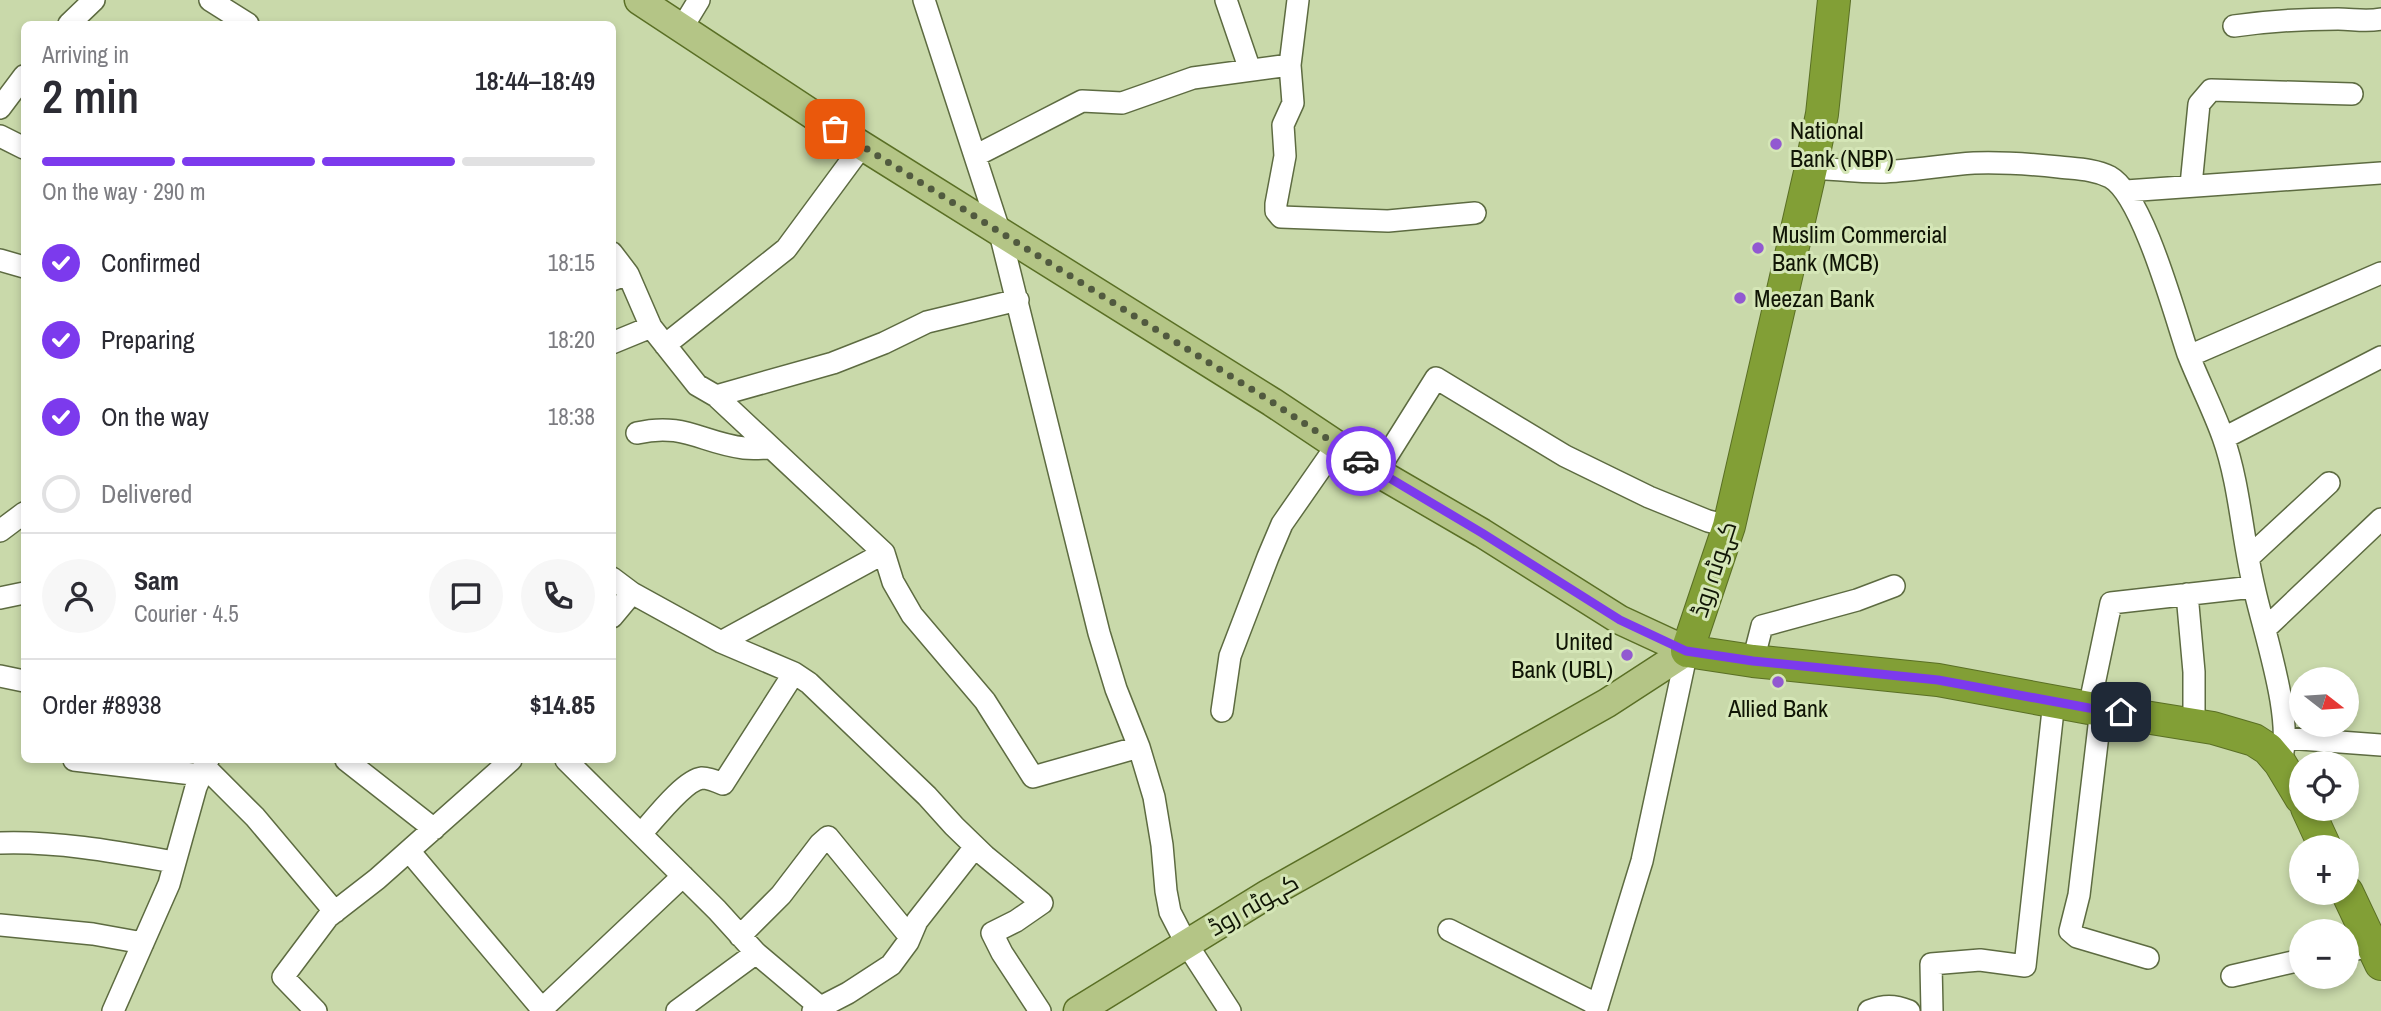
<!DOCTYPE html>
<meta charset="utf-8">
<style>
:root{--surface:#fff;--page:#f7f7f7;--text:#2b2b33;--muted:#7c7c81;--line:#e1e1e2;--accent:#7c3aed}
body{margin:0;font-family:"Archivo Narrow",Cairo,sans-serif;background:var(--page);color:var(--text);height:100vh;display:flex;flex-direction:column;font-size:26px;white-space:nowrap}
*{box-sizing:border-box;margin:0}
p{font-size:23px;color:var(--muted)}
.icon{flex:none;width:38px;height:38px;fill:none;stroke:currentColor;stroke-width:2;stroke-linecap:round;stroke-linejoin:round}
.map{position:relative;flex:1;overflow:hidden}
.details{position:absolute;left:21px;top:21px;width:595px;height:742px;display:flex;flex-direction:column;background:var(--surface);border-radius:10px;box-shadow:0 4px 10px #0003}
.details>*{flex:none}
.needle{width:46px;rotate:107deg}
.tools{position:absolute;left:2289px;top:667px;display:grid;gap:14px}
.tools a{display:grid;place-items:center;width:70px;height:70px;border-radius:50%;background:var(--surface);box-shadow:0 4px 10px #0003;font-size:35px}
.pin{position:absolute;display:grid;place-items:center;width:60px;height:60px;color:#fff;margin:-30px;border-radius:14px;box-shadow:0 4px 10px #0006}
.courier{position:absolute;display:grid;place-items:center;width:70px;height:70px;margin:-35px;border:5px solid #7c3aed;border-radius:50%;background:#fff;color:#222;box-shadow:0 2px 9px #0007}
.overview em{font-style:normal;font-weight:600}
.overview div{display:flex;flex-direction:column-reverse}
.overview{display:flex;align-items:center;justify-content:space-between;height:119px;padding:0 21px}
h1{font-size:46px;font-weight:600;line-height:52px}
.bar{display:grid;grid-template-columns:repeat(4,1fr);gap:10px 7px;align-content:center;height:84px;padding:0 21px}
.bar i{height:9px;border-radius:5px;background:var(--line)}
.bar .active{background:var(--accent)}
.bar p{grid-column:span 4}
.line{display:flex;align-items:center;gap:18px;padding:0 21px;border-top:2px solid var(--line)}
.line div{flex:1}
.round{display:grid;place-items:center;flex:none;width:74px;height:74px;border-radius:37px;background:var(--page)}
ol{padding:0 21px;list-style:none}
li{display:flex;align-items:center;gap:21px;height:77px}
li p{margin-inline-start:auto}
li .icon{padding:7px;border-radius:50%;background:var(--accent);color:#fff;stroke-width:4}
li:last-child{color:var(--muted)}
li i{width:38px;height:38px;border:4px solid var(--line);border-radius:50%}
.map>svg:first-child{display:block}
</style>
<div class="map">
<svg width="2381" height="1011" viewBox="0 0 2381 1011">
<rect width="100%" height="100%" fill="#c9d9aa"/>
<g fill="none" stroke-linecap="round" stroke-linejoin="round">
<defs>
<path id="minor" d="M210 0 248 24
M924 0 1000 233 1099 633 1116 689 1139 747 1154 797 1162 845 1166 891 1170 912 1186 943 1230 1011
M1226 0 1250 70
M69 24 94 0
M2234 26C2268 21 2303 19 2338 19 2353 19 2366 22 2381 19
M682 28 699 0
M1290 65 1293 103 1283 125 1285 156 1276 204V211L1281 217 1388 221 1475 213
M0 108 24 76
M0 136 24 148
M975 156 1082 101 1122 103 1193 78 1290 65 1298 0
M1811 168C1834 169 1857 172 1880 172 1911 171 1943 165 1974 163 2003 162 2031 164 2059 167 2076 169 2094 169 2110 177 2143 195 2175 316 2188 354 2199 382 2213 409 2223 437 2240 485 2242 538 2254 587 2263 630 2296 724 2280 763
M2191 185 2199 104 2211 90 2352 94
M2126 191 2381 173
M612 253 628 274
M0 260 24 267
M612 280 628 274 651 327 697 385 716 396 833 363 884 343 927 322 1018 300
M612 343 651 327
M665 345 786 249 862 146
M2189 356 2381 273
M716 396 884 553 893 582 912 615 985 701 1033 777 1139 747
M637 433C684 422 702 443 744 448 753 449 763 448 771 448
M2224 438 2381 357
M1377 472 1436 378 1565 456 1649 497 1708 521 1729 526
M0 531 24 513
M2248 558 2329 483
M612 578 632 593 721 642 794 673 809 683 927 796 954 826 985 856 1042 903 1016 921 992 933 1002 953 1040 1011
M2187 594 2194 672V724
M0 598 24 593
M612 617 632 593
M2265 629 2381 519
M721 642 884 553
M1753 661 1762 626 1857 600 1894 586
M0 676 24 681
M2089 708 2111 603 2253 587
M2101 709 2079 895 2070 931 2077 937 2148 958
M1222 711 1230 656 1268 557 1282 524 1337 445
M2285 738 2381 745
M74 760 201 775
M346 760 434 829
M566 760 717 910 756 953 820 1007 821 1011
M204 766 255 817 335 912
M641 834C653 821 684 780 702 778 709 778 716 781 723 784L794 673
M0 843C58 841 117 852 174 862
M409 851 542 1009 683 876
M0 925 93 934 143 943
M1449 930 1598 1005
M740 936 781 895 820 844 828 837 910 937
M2347 951 2372 946
M2232 976 2301 960
M113 1011 169 884 196 787 208 760
M316 1011 283 977 328 917 377 879 511 760
M677 1011 756 953
M813 1011 848 993 891 965 908 942 917 921 975 847
M1596 1011 1642 861 1687 651
M1869 1011C1884 1005 1894 1005 1909 1011
M1932 1011 1931 964 1980 960 2025 966 2054 701"/>
<path id="major" d="M639 0 821 120 1272 402 1377 472 1482 533 1620 620 1687 651
M1078 1011 1268 894 1607 703 1687 651"/>
<path id="highway" d="M1834 0 1822 114 1811 168 1729 526 1687 651 1753 661 1938 680 2089 708 2213 728 2254 740 2268 749 2280 763 2301 798
M2307 808 2325 847
M2347 892 2381 964"/>
</defs>
<use href="#minor" stroke="#5d6b41" stroke-width="24"/>
<use href="#major" stroke="#5a6f25" stroke-width="31"/>
<use href="#highway" stroke="#5a6f25" stroke-width="34"/>
<use href="#minor" stroke="#fff" stroke-width="21"/>
<use href="#major" stroke="#b4c586" stroke-width="28"/>
<use href="#highway" stroke="#829f36" stroke-width="32"/>
</g>
<g fill="none" stroke-linecap="round" stroke-linejoin="round">
<path stroke="#515a3f" stroke-width="7" stroke-dasharray="0 12.6" d="M835 129 1272 402 1361 461"/>
<path stroke="#7c3aed" stroke-width="9" d="M1361 461 1482 533 1620 620 1686 651 1753 661 1938 680 2089 708 2121 712"/>
</g>
<g fill="#9259d1" stroke="#d5e6b7" stroke-width="2.5">
<circle cx="1776" cy="144" r="7"/>
<circle cx="1758" cy="248" r="7"/>
<circle cx="1740" cy="298" r="7"/>
<circle cx="1627" cy="655" r="7"/>
<circle cx="1778" cy="682" r="7"/>
</g>
<g text-anchor="middle" dominant-baseline="central" stroke-width="6" stroke-linejoin="round" paint-order="stroke">
<g font-size="24" fill="#101505" stroke="#d5e6b7" text-anchor="start">
<text x="1790" y="130">National<tspan x="1790" dy="28">Bank (NBP)</tspan></text>
<text x="1772" y="234">Muslim Commercial<tspan x="1772" dy="28">Bank (MCB)</tspan></text>
<text x="1754" y="298">Meezan Bank</text>
<text x="1613" y="641" text-anchor="end">United<tspan x="1613" dy="28">Bank (UBL)</tspan></text>
<text x="1778" y="708" text-anchor="middle">Allied Bank</text>
</g>
<g font-size="24" fill="#101505" stroke="#d5e6b7">
<text transform="translate(1713 569) rotate(-72)">کہوٹہ روڈ</text>
<text transform="translate(1253 904) rotate(-30)">کہوٹہ روڈ</text>
</g>
</g>
</svg>
<div class="tools">
<a><svg class="needle" viewBox="-14 -14 28 28"><path d="M0-13l5 13h-10z" fill="#e53935"/><path d="M0 13l5-13h-10z" fill="#7c7c81"/></svg></a>
<a><svg class="icon" aria-label="locate" viewBox="0 0 24 24"><circle cx="12" cy="12" r="6"/><path d="M12 2v4M12 18v4M2 12h4M18 12h4"/></svg></a>
<a>+</a>
<a>−</a>
</div>
<div class="pin" style="left:835px;top:129px;background:#ea580c"><svg class="icon" aria-label="bag" viewBox="0 0 24 24"><path d="M5 8h14l-1 12H6zM9 8a3 3 0 0 1 6 0"/></svg></div>
<div class="pin" style="left:2121px;top:712px;background:#1f2937"><svg class="icon" aria-label="home" viewBox="0 0 24 24"><path d="M3 11l9-7 9 7M6 9v11h12V9"/></svg></div>
<div class="courier" style="left:1361px;top:461px"><svg class="icon" aria-label="car" viewBox="0 0 24 24"><path d="M5 17H2v-5l4-1 3-4h7l3 4 3 1v5h-3M9 17h6M6 11h13"/><circle cx="7" cy="17" r="2"/><circle cx="17" cy="17" r="2"/></svg></div>
<section class="details">
<div class="overview"><div><h1>2 min</h1><p>Arriving in</p></div><em>18:44–18:49</em></div>
<div class="bar"><i class="active"></i><i class="active"></i><i class="active"></i><i></i><p>On the way · 290 m</p></div>
<ol>
<li><svg class="icon" aria-label="check" viewBox="0 0 24 24"><path d="M5 12l5 5 9-10"/></svg>Confirmed<p>18:15</p></li>
<li><svg class="icon" aria-label="check" viewBox="0 0 24 24"><path d="M5 12l5 5 9-10"/></svg>Preparing<p>18:20</p></li>
<li><svg class="icon" aria-label="check" viewBox="0 0 24 24"><path d="M5 12l5 5 9-10"/></svg>On the way<p>18:38</p></li>
<li><i></i>Delivered</li>
</ol>
<div class="line" style="height:126px"><a class="round"><svg class="icon" aria-label="person" viewBox="0 0 24 24"><circle cx="12" cy="8" r="4"/><path d="M4 21q1-7 8-7t8 7"/></svg></a><div><b>Sam</b><p>Courier · 4.5</p></div><a class="round"><svg class="icon" aria-label="chat" viewBox="0 0 24 24"><path d="M4 5h16v11H9l-5 4z"/></svg></a><a class="round"><svg class="icon" aria-label="phone" viewBox="0 0 24 24"><path d="M5 4h4l2 5-3 2q2 4 5 5l2-3 5 2v4C11 20 4 13 5 4z"/></svg></a></div>
<div class="line" style="height:91px"><div>Order #8938</div><b>$14.85</b></div>
</section>
</div>
